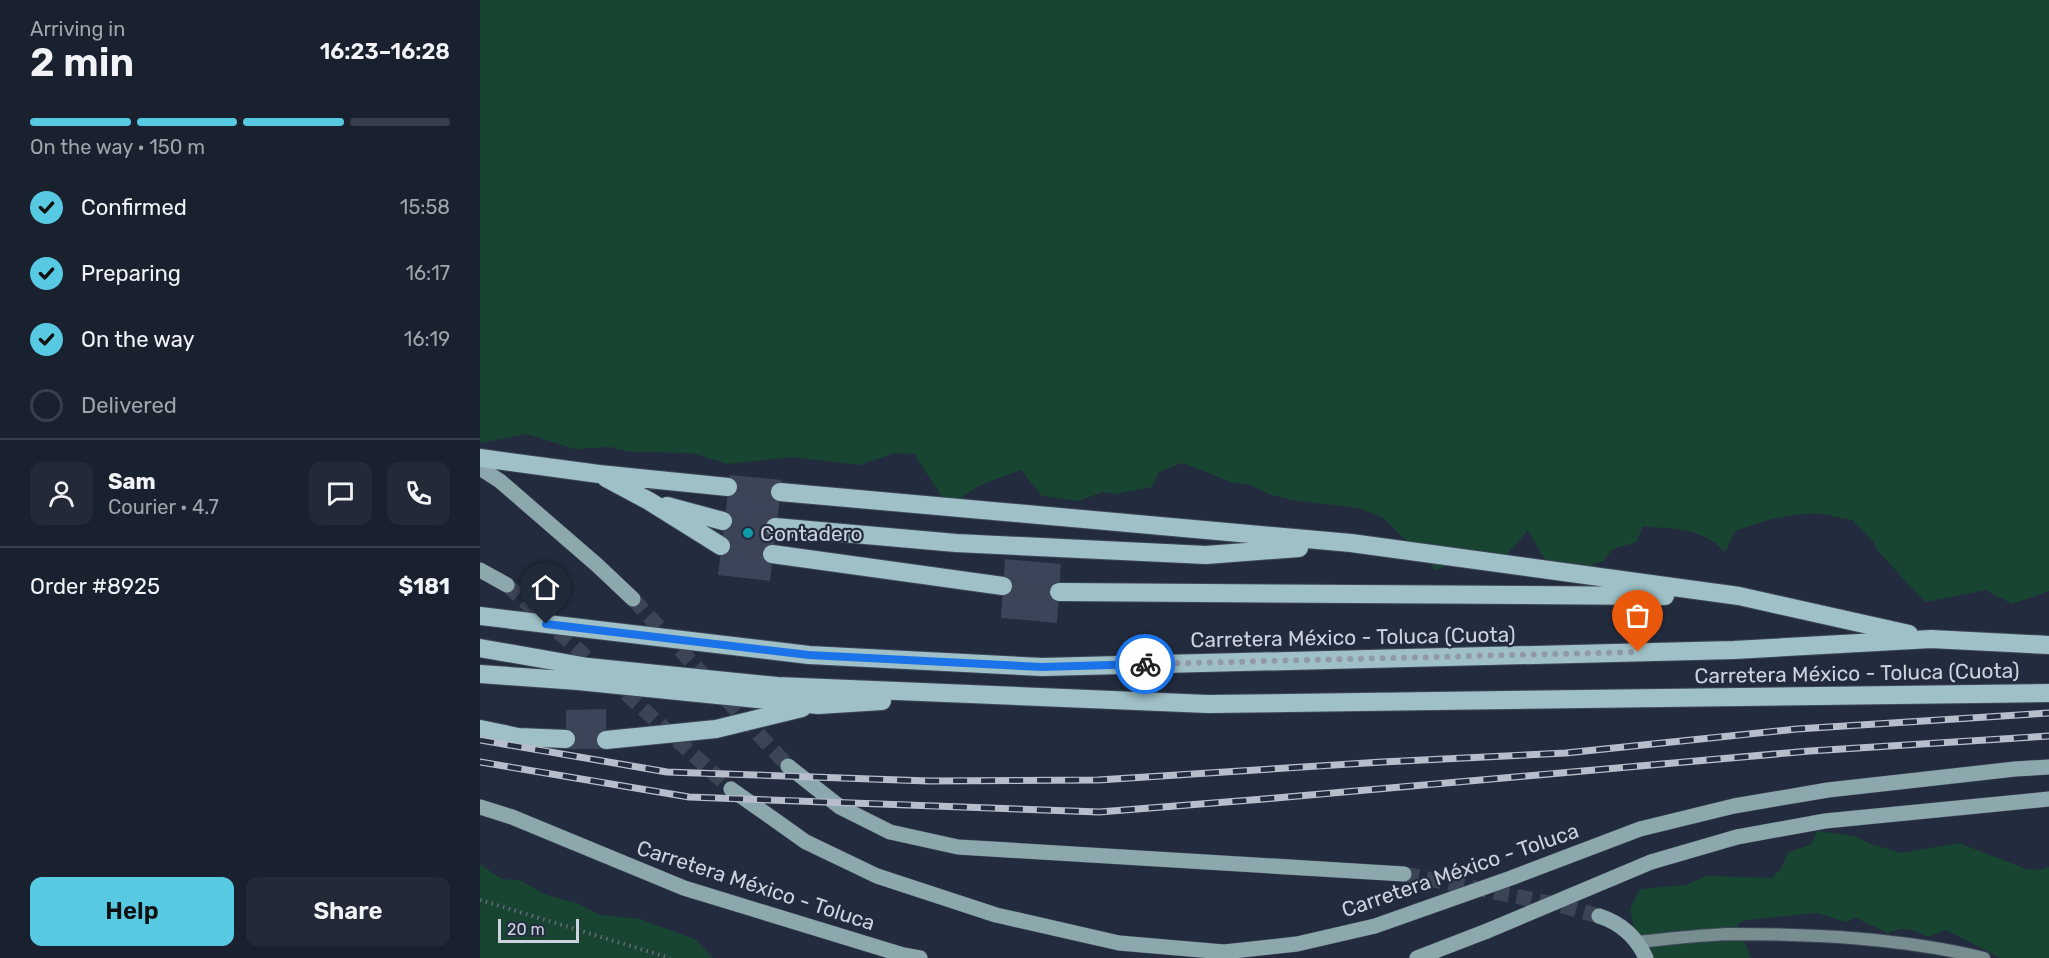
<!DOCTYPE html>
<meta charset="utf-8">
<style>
:root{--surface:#1a212e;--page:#232936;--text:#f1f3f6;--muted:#9fa3aa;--line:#383e4a;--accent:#57c9e2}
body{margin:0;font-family:Rubik,sans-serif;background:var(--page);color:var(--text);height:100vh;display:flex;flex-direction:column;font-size:22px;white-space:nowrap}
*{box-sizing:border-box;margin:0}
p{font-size:20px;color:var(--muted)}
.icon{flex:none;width:33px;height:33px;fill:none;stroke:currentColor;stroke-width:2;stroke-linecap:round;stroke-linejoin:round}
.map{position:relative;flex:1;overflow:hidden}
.side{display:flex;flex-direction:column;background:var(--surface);width:480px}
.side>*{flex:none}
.scale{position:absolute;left:18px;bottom:15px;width:81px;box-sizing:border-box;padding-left:6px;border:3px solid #ccd2de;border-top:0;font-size:16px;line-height:21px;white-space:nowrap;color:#ccd2de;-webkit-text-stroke:4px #232c3e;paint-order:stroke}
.pin{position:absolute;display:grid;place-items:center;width:51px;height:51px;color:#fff;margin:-62px -26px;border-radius:50% 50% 50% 0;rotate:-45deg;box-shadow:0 0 6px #0007}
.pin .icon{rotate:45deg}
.courier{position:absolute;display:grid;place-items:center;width:60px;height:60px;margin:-30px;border:4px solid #1a73e8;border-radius:50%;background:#fff;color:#222;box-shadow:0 2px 8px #0007}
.summary em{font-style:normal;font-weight:600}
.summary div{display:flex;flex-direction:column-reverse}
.summary{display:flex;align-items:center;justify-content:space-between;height:102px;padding:0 30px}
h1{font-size:39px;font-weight:600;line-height:45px}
.bar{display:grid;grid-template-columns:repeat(4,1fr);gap:9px 6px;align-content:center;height:72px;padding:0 30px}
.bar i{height:8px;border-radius:4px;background:var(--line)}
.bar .current{background:var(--accent)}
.bar p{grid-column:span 4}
.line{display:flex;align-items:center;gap:15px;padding:0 30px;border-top:2px solid var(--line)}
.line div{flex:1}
.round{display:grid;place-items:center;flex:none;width:63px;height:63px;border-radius:12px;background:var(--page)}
ol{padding:0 30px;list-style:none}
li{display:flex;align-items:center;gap:18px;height:66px}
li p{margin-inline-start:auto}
li .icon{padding:6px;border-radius:50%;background:var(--accent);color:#111;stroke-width:4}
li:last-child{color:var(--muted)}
li i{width:33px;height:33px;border:3px solid var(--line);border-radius:50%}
.primary-button{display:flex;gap:12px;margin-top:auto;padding:12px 30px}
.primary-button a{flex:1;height:69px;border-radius:12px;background:var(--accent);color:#111;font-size:24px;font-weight:600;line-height:69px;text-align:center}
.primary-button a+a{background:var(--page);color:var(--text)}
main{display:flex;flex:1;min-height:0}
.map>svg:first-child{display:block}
</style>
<main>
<section class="side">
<div class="summary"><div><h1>2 min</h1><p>Arriving in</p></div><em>16:23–16:28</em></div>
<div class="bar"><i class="current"></i><i class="current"></i><i class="current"></i><i></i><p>On the way · 150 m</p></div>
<ol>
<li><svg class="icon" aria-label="check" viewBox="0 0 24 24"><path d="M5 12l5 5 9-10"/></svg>Confirmed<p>15:58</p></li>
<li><svg class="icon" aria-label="check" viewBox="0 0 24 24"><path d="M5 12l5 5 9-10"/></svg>Preparing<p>16:17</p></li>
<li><svg class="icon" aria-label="check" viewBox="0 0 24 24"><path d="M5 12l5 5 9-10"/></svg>On the way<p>16:19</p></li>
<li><i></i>Delivered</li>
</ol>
<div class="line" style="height:108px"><a class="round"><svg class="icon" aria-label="person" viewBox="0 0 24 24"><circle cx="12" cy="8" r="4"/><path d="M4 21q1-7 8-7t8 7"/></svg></a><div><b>Sam</b><p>Courier · 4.7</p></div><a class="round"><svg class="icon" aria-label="chat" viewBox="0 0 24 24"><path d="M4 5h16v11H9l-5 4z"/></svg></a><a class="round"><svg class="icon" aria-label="phone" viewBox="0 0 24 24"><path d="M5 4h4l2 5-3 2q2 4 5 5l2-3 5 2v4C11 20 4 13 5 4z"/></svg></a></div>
<div class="line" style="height:78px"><div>Order #8925</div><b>$181</b></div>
<div class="primary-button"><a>Help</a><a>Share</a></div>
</section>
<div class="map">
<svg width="1569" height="958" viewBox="0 0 1569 958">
<rect width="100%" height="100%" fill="#232c3e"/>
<path fill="#184432" d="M0 0H1569V591L1532 604 1505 590 1445 602 1397 550C1394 539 1380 529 1373 520 1362 519 1352 515 1341 514 1312 512 1282 521 1255 531L1245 552C1218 526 1198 530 1163 526L1156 542 1133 549 1123 561 1075 577 1048 530 1025 557 999 554 956 570 903 518 879 508 812 500 789 494 768 484 754 483 702 463 679 472 672 487 636 494 622 492 599 501 562 496 541 470 498 486 478 500 467 504 434 454 414 453 380 465 312 457 248 464 211 453 151 452 129 447 95 449 47 434 0 443Z
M1337 831 1375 836 1388 843 1421 853 1479 843 1546 869 1560 870 1569 867V958H1521L1466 930 1448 937C1433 929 1423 926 1408 933L1376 918 1366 922 1337 913 1266 920 1257 924 1271 958H1160L1150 909 1160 889 1206 885 1226 876 1292 878 1302 867 1308 852 1331 845Z
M0 864 21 879 39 880 66 895 97 903 120 915 160 919 214 939 233 958H0Z"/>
<path fill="#3b4458" d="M250 475 302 480 290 581 238 575Z
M525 559 581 564 577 623 521 618Z
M126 709V749H86V710Z"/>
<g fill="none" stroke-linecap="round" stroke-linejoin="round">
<path stroke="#3c4556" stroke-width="15" stroke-dasharray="15 8" stroke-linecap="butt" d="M27 585 251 789
M153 599 308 766
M924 874 1075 904 1119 916"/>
<path stroke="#3c4556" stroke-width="18" stroke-dasharray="18 9" stroke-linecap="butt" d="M248 487 300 492
M243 521 295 527
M241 546 292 554
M523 586 563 592H579
M86 739 126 740"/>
<defs>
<path id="secondary" d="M1158 942C1188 939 1219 935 1249 934 1333 934 1422 938 1504 958"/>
<path id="primary" d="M0 468 20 481 117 565 153 599
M0 570 27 585
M308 766 360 807 410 832 478 847 924 874
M251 789 326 842 397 876 516 915 639 943 744 952 817 944 895 926
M0 807 32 817 204 888 423 955 440 958
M1160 829 1254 806 1348 790 1535 769 1569 767
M1171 862 1257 837 1345 821 1569 799
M1119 916C1141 923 1156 936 1166 958
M937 958 1007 931"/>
<path id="highway" d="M0 458 119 474 248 487
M126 478 169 501 241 546
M300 492 871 543 1259 596 1429 634
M187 506 243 521
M295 527 476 543 726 555 819 548
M292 554 523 586
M579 592 1185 596
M0 616 329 655 562 667 1254 650 1451 639 1569 645
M0 648 108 667 297 686 728 704 1569 693
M0 674 98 681 338 705 402 701
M0 729 38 737 86 739
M126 740 236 729 322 708"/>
</defs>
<use href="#secondary" stroke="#3e4758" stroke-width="14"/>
<use href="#primary" stroke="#3e4758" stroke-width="16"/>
<use href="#highway" stroke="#3e4758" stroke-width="20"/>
<path stroke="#636b7b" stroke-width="4" stroke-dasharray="1.5 4.5" stroke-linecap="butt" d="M0 900 190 958"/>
<use href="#secondary" stroke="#788d90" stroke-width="12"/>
<use href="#primary" stroke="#8ca8ac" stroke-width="15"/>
<use href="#highway" stroke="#9fc0c6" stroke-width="18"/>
<defs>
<path id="rail" d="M0 740 187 772 449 781 618 780 902 762 1086 753 1317 729 1569 713
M0 762 209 797 619 812 784 799 1330 751 1569 736"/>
</defs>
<use href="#rail" stroke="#b7bdca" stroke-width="7"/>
<use href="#rail" stroke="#232c3e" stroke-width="4.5" stroke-dasharray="14" stroke-linecap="butt"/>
<defs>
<path id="primary-bridge" d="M895 926 1031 878 1160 829
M1007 931 1171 862"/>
</defs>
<use href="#primary-bridge" stroke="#3e4758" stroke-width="16" stroke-linecap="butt"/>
<use href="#primary-bridge" stroke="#8ca8ac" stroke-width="15"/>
</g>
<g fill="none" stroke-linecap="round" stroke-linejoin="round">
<path stroke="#9198a6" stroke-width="6" stroke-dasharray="0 10.8" d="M665 664 1158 652"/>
<path stroke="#1a73e8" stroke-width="8" d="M66 624 329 655 562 667 665 664"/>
</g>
<circle fill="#0f9aa8" stroke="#232c3e" stroke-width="2" cx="268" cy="533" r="6"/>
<g text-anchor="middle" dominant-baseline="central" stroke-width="4.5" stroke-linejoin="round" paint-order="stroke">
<g font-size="21" fill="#ccd2de" stroke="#232c3e" text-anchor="start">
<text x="280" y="533">Contadero</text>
</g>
<g font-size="21" fill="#ccd2de" stroke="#232c3e">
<text transform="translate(873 637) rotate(-1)">Carretera México - Toluca (Cuota)</text>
<text transform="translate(1377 673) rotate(-1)">Carretera México - Toluca (Cuota)</text>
<text transform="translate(980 870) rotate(-19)">Carretera México - Toluca</text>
<text transform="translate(276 885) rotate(18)">Carretera México - Toluca</text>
</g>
</g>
</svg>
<div class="scale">20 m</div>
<div class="pin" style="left:1158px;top:652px;background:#ea580c"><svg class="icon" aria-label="bag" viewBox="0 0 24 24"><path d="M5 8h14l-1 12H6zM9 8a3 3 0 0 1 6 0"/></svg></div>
<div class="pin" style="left:66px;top:624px;background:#1f2937"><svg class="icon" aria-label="home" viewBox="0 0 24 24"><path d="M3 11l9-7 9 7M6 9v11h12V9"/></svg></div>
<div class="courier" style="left:665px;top:664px"><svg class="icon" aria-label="bike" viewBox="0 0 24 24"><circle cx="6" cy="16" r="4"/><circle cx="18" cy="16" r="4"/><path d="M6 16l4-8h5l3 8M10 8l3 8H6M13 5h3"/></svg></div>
</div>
</main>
